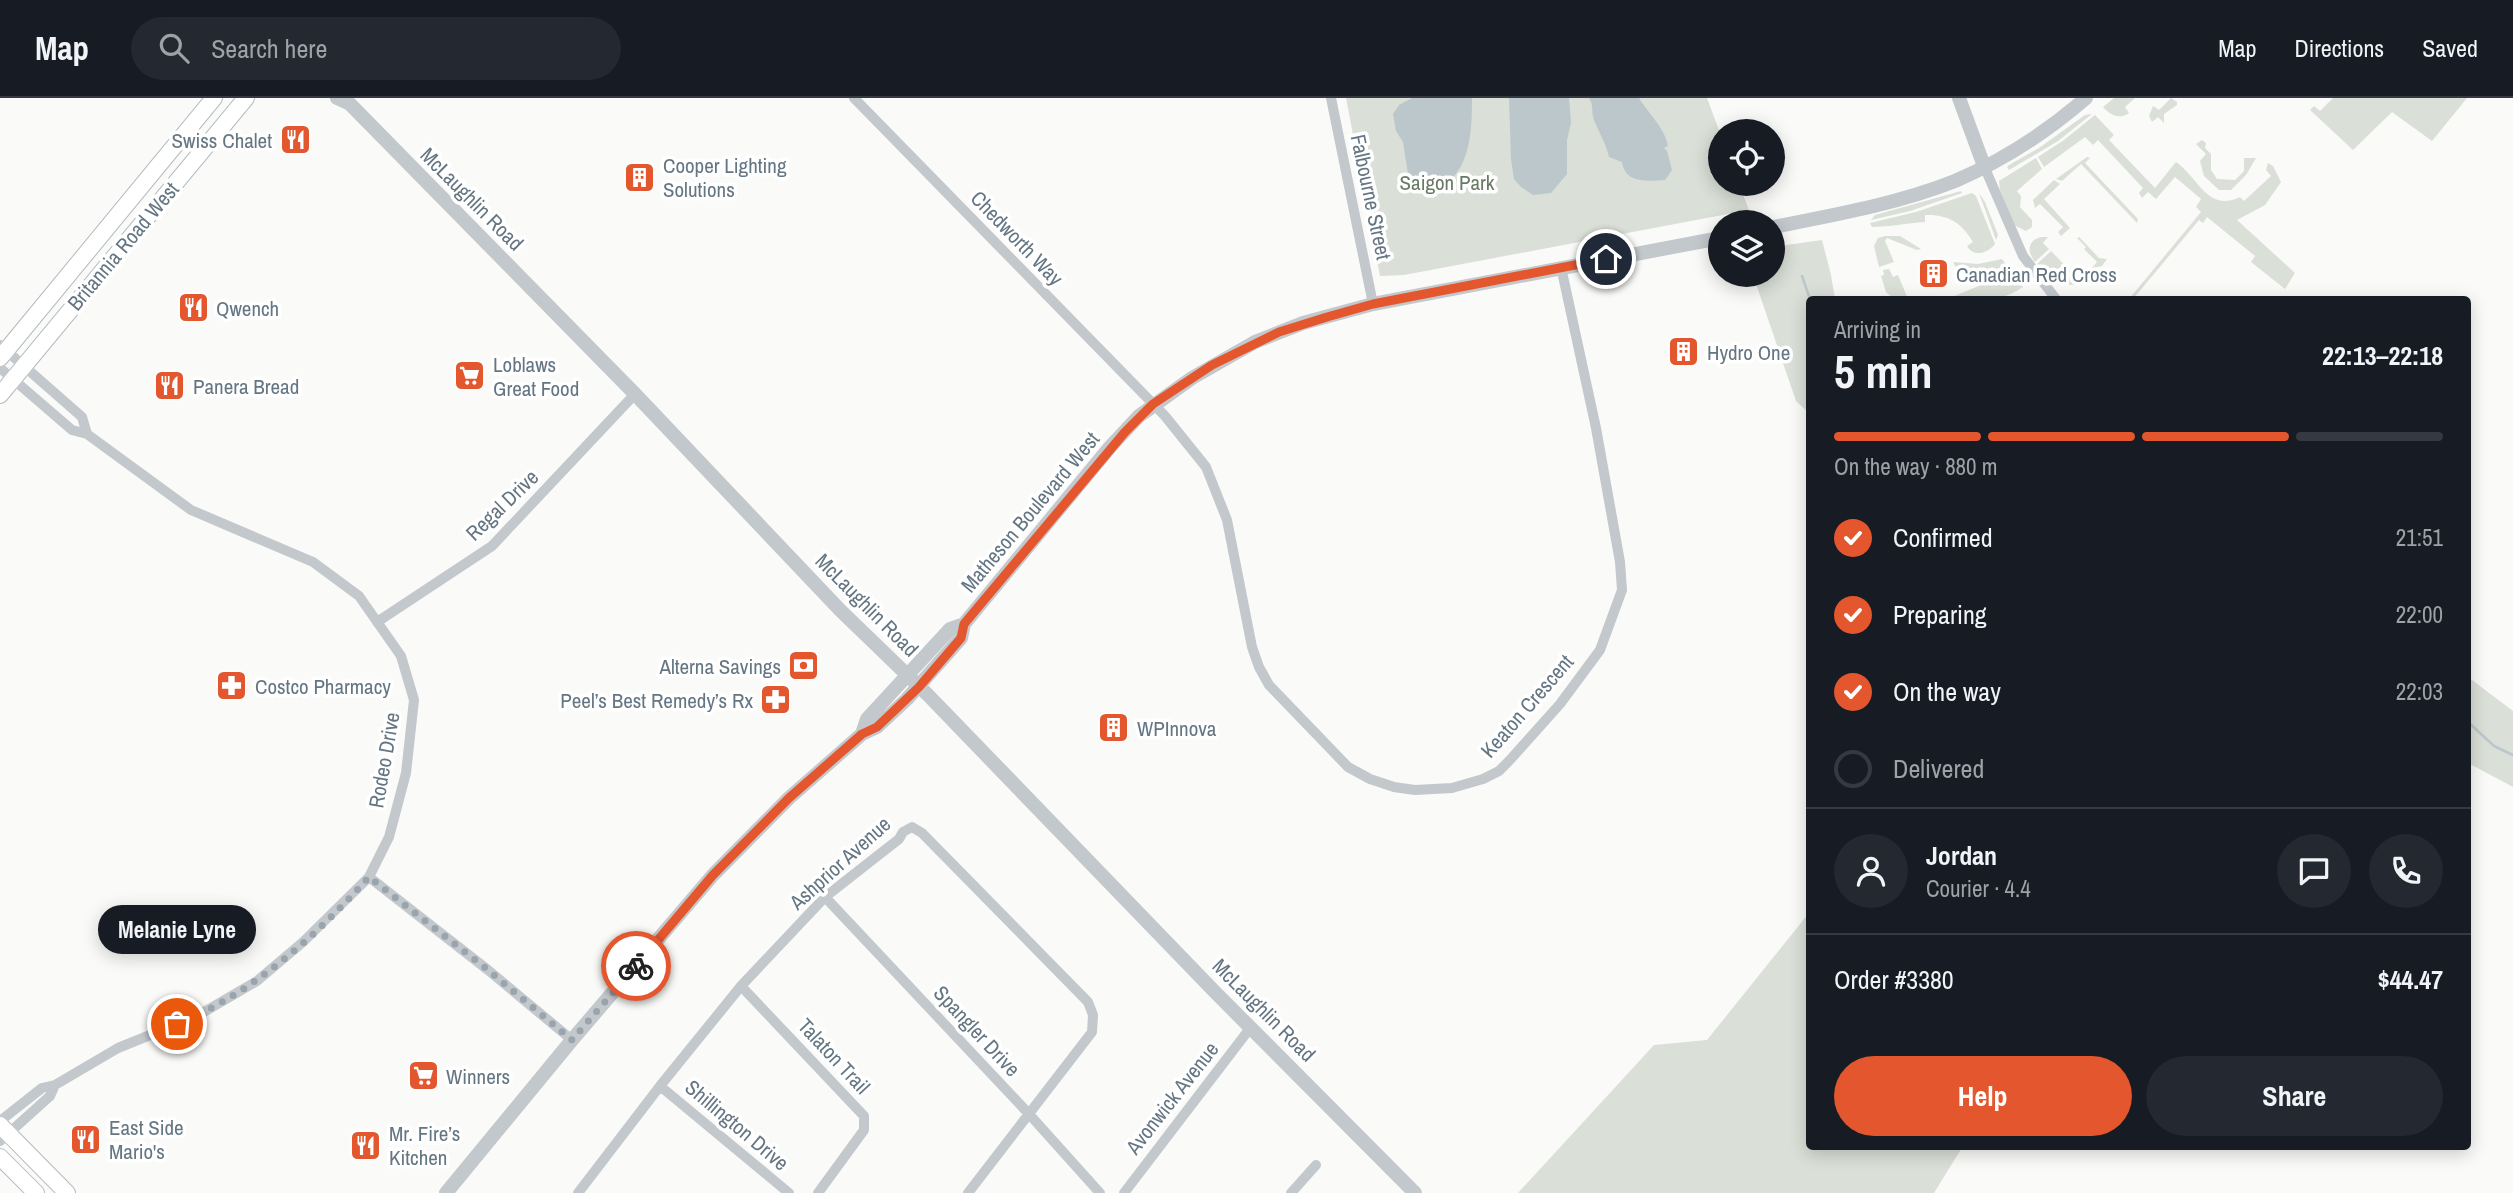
<!DOCTYPE html>
<meta charset="utf-8">
<style>
:root{--surface:#171b24;--page:#242831;--text:#f1f3f6;--muted:#9ea1a6;--line:#363941;--accent:#e4572e}
body{margin:0;font-family:"Archivo Narrow",sans-serif;background:var(--page);color:var(--text);height:100vh;display:flex;flex-direction:column;font-size:26px;white-space:nowrap}
*{box-sizing:border-box;margin:0}
p{font-size:23px;color:var(--muted)}
.icon{flex:none;width:38px;height:38px;fill:none;stroke:currentColor;stroke-width:2;stroke-linecap:round;stroke-linejoin:round}
.map{position:relative;flex:1;overflow:hidden}
.details{position:absolute;left:1806px;top:198px;width:665px;height:854px;display:flex;flex-direction:column;background:var(--surface);border-radius:7px;box-shadow:0 4px 18px #0003}
.details>*{flex:none}
.fabs{position:absolute;left:1708px;top:21px;display:grid;gap:14px}
.fabs a{display:grid;place-items:center;width:77px;height:77px;border-radius:50%;background:var(--surface);box-shadow:0 4px 18px #0003;font-size:35px}
.pin{position:absolute;display:grid;place-items:center;width:60px;height:60px;color:#fff;margin:-30px;border:4px solid #fff;border-radius:50%;box-shadow:0 2px 7px #0007}
.courier{position:absolute;display:grid;place-items:center;width:70px;height:70px;margin:-35px;border:5px solid #e4572e;border-radius:50%;background:#fff;color:#222;box-shadow:0 2px 9px #0007}
.bubble{position:absolute;height:49px;border-radius:24px;background:var(--surface);box-shadow:0 4px 18px #0003;font-size:23px;font-weight:700;line-height:49px;text-align:center}
.overview em{font-style:normal;font-weight:700}
.overview div{display:flex;flex-direction:column-reverse}
.overview{display:flex;align-items:center;justify-content:space-between;height:119px;padding:0 28px}
h1{font-size:46px;font-weight:700;line-height:52px}
.bar{display:grid;grid-template-columns:repeat(4,1fr);gap:10px 7px;align-content:center;height:84px;padding:0 28px}
.bar i{height:9px;border-radius:5px;background:var(--line)}
.bar .active{background:var(--accent)}
.bar p{grid-column:span 4}
.line{display:flex;align-items:center;gap:18px;padding:0 28px;border-top:2px solid var(--line)}
.line div{flex:1}
.round{display:grid;place-items:center;flex:none;width:74px;height:74px;border-radius:37px;background:var(--page)}
ol{padding:0 28px;list-style:none}
li{display:flex;align-items:center;gap:21px;height:77px}
li p{margin-inline-start:auto}
li .icon{padding:7px;border-radius:50%;background:var(--accent);color:#fff;stroke-width:4}
li:last-child{color:var(--muted)}
li i{width:38px;height:38px;border:4px solid var(--line);border-radius:50%}
.primary-button{display:flex;gap:14px;margin-top:auto;padding:14px 28px}
.primary-button a{flex:1;height:80px;border-radius:42px;background:var(--accent);color:#fff;font-size:28px;font-weight:700;line-height:80px;text-align:center}
.primary-button a+a{background:var(--page);color:var(--text)}
header{display:flex;align-items:center;gap:42px;box-sizing:border-box;height:98px;padding:0 35px;background:var(--surface);border-bottom:2px solid var(--line)}
header strong{font-size:33px}
nav{display:flex;gap:38px;margin-inline-start:auto;font-size:24px}
.search{width:490px;height:63px;background:var(--page);display:flex;align-items:center;gap:18px;box-sizing:border-box;padding:0 24px;border-radius:38px;color:var(--muted);font-size:26px}
.map>svg:first-child{display:block}
</style>
<header>
<strong>Map</strong>
<div class="search"><svg class="icon" aria-label="search" viewBox="0 0 24 24"><circle cx="10" cy="10" r="6"/><path d="M15 15l6 6"/></svg>Search here</div>
<nav><a>Map</a><a>Directions</a><a>Saved</a></nav>
</header>
<div class="map">
<svg width="2513" height="1095" viewBox="0 0 2513 1095">
<rect width="100%" height="100%" fill="#fafaf8"/>
<path fill="#dadfd7" d="M1346 0H1707L1720 35V86H1739L1749 112 1404 177 1380 178Z
M2114 0H2135L2125 9 2129 15C2120 22 2110 17 2103 9Z
M2171 0 2177 4V7L2164 16V25L2158 19 2152 24 2149 18 2153 8 2159 12Z
M2333 0H2467L2432 43 2392 14 2353 52 2310 12 2314 8 2320 13Z
M2092 16 2058 43 2009 72 2007 69 2009 67 2039 50 2085 17Z
M2095 17 2114 37 2109 42 2155 90 2176 64C2198 79 2208 115 2240 99L2244 103 2271 78 2266 72 2268 65 2273 68 2281 84 2265 107 2237 122 2295 175 2285 191 2251 164 2255 158 2207 119 2203 125 2199 122 2133 201H2129L2201 114 2196 109 2201 101 2175 79 2156 101 2148 94 2142 100 2139 95 2143 90 2098 42 2093 47 2085 39 2044 69 2038 59 2064 42Z
M2202 42 2206 45 2205 50 2211 56V72L2217 81 2235 82 2244 73V60H2256L2246 77 2231 92H2219L2204 78 2200 63 2206 56 2196 46Z
M2087 59 2090 60 2085 65 2138 121 2137 125 2081 66 2062 83 2056 81Z
M2036 60 2042 71 2017 93 2021 98 2020 109 2032 122V129L2026 133 2014 127 2000 92 1999 83Z
M2054 82 2060 86 2044 101 2070 130 2061 138 2058 134 2063 129 2040 106 2035 110 2033 102Z
M1961 93 1962 95 1910 113 1871 122 1875 117Z
M1972 95 1976 98 1995 146C1988 155 1974 160 1967 148L1973 144C1962 125 1948 116 1925 117V124C1907 125 1889 129 1872 129L1870 125 1916 114Z
M1979 95 1985 104 1998 137 1996 142Z
M1885 138H1900L1921 151 1917 152 1887 140 1885 143 1894 164 1879 169 1874 148 1878 140Z
M2042 139H2048L2043 145 2049 151 2035 164C2027 153 2027 142 2042 139Z
M2079 139 2099 160 2107 161 2102 168 2092 170 2097 164 2084 151 2086 149 2077 140Z
M1822 142 1831 177 1835 201H1810L1809 315 1796 303 1753 177H1773V149Z
M2051 153 2076 179 2082 175 2084 179 2081 185C2060 191 2048 183 2037 166Z
M2002 161 2023 189C1999 206 1975 201 1947 201L1986 185V181L1955 168 1953 164 1978 166Z
M1889 171 1893 179 1898 177 1908 201H1894L1886 194 1881 178 1884 177 1883 172Z
M2468 579 2513 613V689L2468 665Z
M1809 815 1810 1048H1963L1934 1095H1518L1654 947 1707 942Z"/>
<path fill="#bbc7cb" d="M1412 0H1472C1472 33 1471 83 1430 92 1422 94 1416 95 1410 89L1403 44 1396 33 1393 16 1399 7Z
M1509 0H1569L1571 25 1567 42V76L1551 95 1533 97 1521 89 1514 81 1511 61Z
M1589 0H1639C1648 15 1665 30 1668 48L1664 50 1667 53 1672 72 1665 82C1648 83 1625 86 1622 64L1609 59C1606 45 1599 35 1594 22 1591 14 1594 7 1589 0Z"/>
<g fill="none" stroke-linecap="round" stroke-linejoin="round">
<path stroke="#bbc7cb" stroke-width="2.5" d="M1802 178 1810 201
M2468 624 2494 648 2513 657"/>
<defs>
<path id="secondary" d="M0 260 214 0
M0 297 246 0
M0 1027 67 1095
M0 1059 36 1095"/>
</defs>
<use href="#secondary" stroke="#b3babf" stroke-width="18"/>
<path stroke="#c3c8cc" stroke-width="10" d="M854 0 1165 318 1206 369 1227 422 1252 549 1259 569 1269 587 1348 669 1370 681 1394 689 1415 692 1452 690 1483 681 1499 673 1509 663 1560 606 1600 552 1622 492 1620 464 1596 330 1561 169
M1331 0 1373 206
M1984 68 2023 158 2056 201
M0 247 82 319 87 336
M0 270 72 332 87 336 191 412 313 464 359 498 401 558 414 602 406 675 389 739 369 779 303 844 257 883 197 918 118 950 55 987 42 990 0 1023
M377 524 492 448 635 296
M369 779 488 872 572 942
M825 799 1029 1016 1100 1095
M741 888 864 1018V1032L818 1095
M660 988 789 1095
M0 1043 50 998 55 987
M578 1095 660 988 741 888 825 799 899 741 903 734 912 729 922 735 1088 904 1093 917 1092 934 968 1095
M1124 1095 1251 929
M1291 1095 1316 1067"/>
<path stroke="#c3c8cc" stroke-width="14" d="M337 0 350 6 635 296 840 512 928 597 1214 893 1415 1095
M1959 0 1984 68
M1773 129C1834 117 1897 106 1955 83 2002 63 2048 33 2086 0
M862 636 867 621 950 531 964 526
M446 1095 572 942 713 777 789 700 862 636 877 629 907 601 961 540 964 526 1110 349 1139 318 1192 280 1255 244 1303 225 1373 206 1720 140"/>
<use href="#secondary" stroke="#fff" stroke-width="16"/>
</g>
<g fill="none" stroke-linecap="round" stroke-linejoin="round">
<path stroke="#99a4ac" stroke-width="7" stroke-dasharray="0 12.6" d="M177 926C253 895 315 839 369 779L488 872 572 942 636 868"/>
<path stroke="#e4572e" stroke-width="9" d="M636 868 713 777 789 700 862 636 877 629 919 589 961 540 964 526 1125 334 1153 306 1212 267 1279 234 1327 219 1373 206 1606 161"/>
</g>
<defs>
<symbol id="restaurant-square" viewBox="-11 -11 22 22"><rect x="-9" y="-9" width="18" height="18" rx="4" fill="#e4572e" stroke="#fff"/><path d="M-5-6h1v4h1v-4h1v4h1v-4h1v5L-1.5 .5V6h-2V.5L-5-1ZM5-6V6H3V1.5H1.5Q1.5-4 5-6Z" fill="#fff"/></symbol>
<symbol id="building-square" viewBox="-11 -11 22 22"><rect x="-9" y="-9" width="18" height="18" rx="4" fill="#e4572e" stroke="#fff"/><path d="M-4-6H4V6H1V3H-1V6H-4ZM-2.5-4.3h1.7v1.8h-1.7ZM.8-4.3h1.7v1.8H.8ZM-2.5-1h1.7V.8h-1.7ZM.8-1h1.7V.8H.8Z" fill="#fff"/></symbol>
<symbol id="supermarket-square" viewBox="-11 -11 22 22"><rect x="-9" y="-9" width="18" height="18" rx="4" fill="#e4572e" stroke="#fff"/><path d="M-6-5.5h2.5l.6 2H6L4.5 2H-2.5L-4.4-4H-6ZM-1.5 3.2a1.3 1.3 0 1 0 .1 0ZM3 3.2a1.3 1.3 0 1 0 .1 0Z" fill="#fff"/></symbol>
<symbol id="bank-square" viewBox="-11 -11 22 22"><rect x="-9" y="-9" width="18" height="18" rx="4" fill="#e4572e" stroke="#fff"/><path d="M-6-4H6V4H-6ZM0-2.3a2.3 2.3 0 1 0 0 4.6a2.3 2.3 0 1 0 0-4.6Z" fill="#fff"/></symbol>
<symbol id="pharmacy-square" viewBox="-11 -11 22 22"><rect x="-9" y="-9" width="18" height="18" rx="4" fill="#e4572e" stroke="#fff"/><path d="M-2-6h4v4h4v4h-4v4h-4v-4h-4v-4h4Z" fill="#fff"/></symbol>
</defs>
<g fill-rule="evenodd">
<use href="#restaurant-square" x="278" y="24" width="35" height="35"/>
<use href="#building-square" x="622" y="62" width="35" height="35"/>
<use href="#building-square" x="1916" y="158" width="35" height="35"/>
<use href="#restaurant-square" x="176" y="192" width="35" height="35"/>
<use href="#building-square" x="1666" y="236" width="35" height="35"/>
<use href="#supermarket-square" x="452" y="260" width="35" height="35"/>
<use href="#restaurant-square" x="152" y="270" width="35" height="35"/>
<use href="#bank-square" x="786" y="550" width="35" height="35"/>
<use href="#pharmacy-square" x="214" y="570" width="35" height="35"/>
<use href="#pharmacy-square" x="758" y="584" width="35" height="35"/>
<use href="#building-square" x="1096" y="612" width="35" height="35"/>
<use href="#supermarket-square" x="406" y="960" width="35" height="35"/>
<use href="#restaurant-square" x="68" y="1024" width="35" height="35"/>
<use href="#restaurant-square" x="348" y="1030" width="35" height="35"/>
</g>
<g text-anchor="middle" dominant-baseline="central" stroke-width="7" stroke-linejoin="round" paint-order="stroke">
<g font-size="21" fill="#657683" stroke="#fff" text-anchor="start">
<text x="272" y="42" text-anchor="end">Swiss Chalet</text>
<text x="663" y="67">Cooper Lighting<tspan x="663" dy="24">Solutions</tspan></text>
<text x="1956" y="176">Canadian Red Cross</text>
<text x="216" y="210">Qwench</text>
<text x="1707" y="254">Hydro One</text>
<text x="493" y="266">Loblaws<tspan x="493" dy="24">Great Food</tspan></text>
<text x="193" y="288">Panera Bread</text>
<text x="781" y="568" text-anchor="end">Alterna Savings</text>
<text x="255" y="588">Costco Pharmacy</text>
<text x="753" y="602" text-anchor="end">Peel’s Best Remedy’s Rx</text>
<text x="1137" y="630">WPInnova</text>
<text x="446" y="978">Winners</text>
<text x="109" y="1029">East Side<tspan x="109" dy="24">Mario's</tspan></text>
<text x="389" y="1035">Mr. Fire’s<tspan x="389" dy="24">Kitchen</tspan></text>
</g>
<g font-size="21" fill="#687a64" stroke="#fff">
<text x="1447" y="84">Saigon Park</text>
</g>
<g font-size="21" fill="#657683" stroke="#fff">
<text transform="translate(1371 99) rotate(78)">Falbourne Street</text>
<text transform="translate(472 101) rotate(45)">McLaughlin Road</text>
<text transform="translate(1017 140) rotate(46)">Chedworth Way</text>
<text transform="translate(123 148) rotate(-50)">Britannia Road West</text>
<text transform="translate(502 407) rotate(-44)">Regal Drive</text>
<text transform="translate(1030 414) rotate(-50)">Matheson Boulevard West</text>
<text transform="translate(867 507) rotate(45)">McLaughlin Road</text>
<text transform="translate(1527 608) rotate(-49)">Keaton Crescent</text>
<text transform="translate(384 662) rotate(-80)">Rodeo Drive</text>
<text transform="translate(840 765) rotate(-42)">Ashprior Avenue</text>
<text transform="translate(1264 912) rotate(45)">McLaughlin Road</text>
<text transform="translate(977 933) rotate(47)">Spangler Drive</text>
<text transform="translate(834 958) rotate(47)">Talaton Trail</text>
<text transform="translate(1172 1000) rotate(-52)">Avonwick Avenue</text>
<text transform="translate(737 1027) rotate(40)">Shillington Drive</text>
</g>
</g>
</svg>
<div class="fabs">
<a><svg class="icon" aria-label="locate" viewBox="0 0 24 24"><circle cx="12" cy="12" r="6"/><path d="M12 2v4M12 18v4M2 12h4M18 12h4"/></svg></a>
<a><svg class="icon" aria-label="layers" viewBox="0 0 24 24"><path d="M12 4l9 5-9 5-9-5zM3 14l9 5 9-5"/></svg></a>
</div>
<div class="pin" style="left:177px;top:926px;background:#ea580c"><svg class="icon" aria-label="bag" viewBox="0 0 24 24"><path d="M5 8h14l-1 12H6zM9 8a3 3 0 0 1 6 0"/></svg></div>
<div class="pin" style="left:1606px;top:161px;background:#1f2937"><svg class="icon" aria-label="home" viewBox="0 0 24 24"><path d="M3 11l9-7 9 7M6 9v11h12V9"/></svg></div>
<div class="courier" style="left:636px;top:868px"><svg class="icon" aria-label="bike" viewBox="0 0 24 24"><circle cx="6" cy="16" r="4"/><circle cx="18" cy="16" r="4"/><path d="M6 16l4-8h5l3 8M10 8l3 8H6M13 5h3"/></svg></div>
<div class="bubble" style="left:98px;top:807px;width:158px">Melanie Lyne</div>
<section class="details">
<div class="overview"><div><h1>5 min</h1><p>Arriving in</p></div><em>22:13–22:18</em></div>
<div class="bar"><i class="active"></i><i class="active"></i><i class="active"></i><i></i><p>On the way · 880 m</p></div>
<ol>
<li><svg class="icon" aria-label="check" viewBox="0 0 24 24"><path d="M5 12l5 5 9-10"/></svg>Confirmed<p>21:51</p></li>
<li><svg class="icon" aria-label="check" viewBox="0 0 24 24"><path d="M5 12l5 5 9-10"/></svg>Preparing<p>22:00</p></li>
<li><svg class="icon" aria-label="check" viewBox="0 0 24 24"><path d="M5 12l5 5 9-10"/></svg>On the way<p>22:03</p></li>
<li><i></i>Delivered</li>
</ol>
<div class="line" style="height:126px"><a class="round"><svg class="icon" aria-label="person" viewBox="0 0 24 24"><circle cx="12" cy="8" r="4"/><path d="M4 21q1-7 8-7t8 7"/></svg></a><div><b>Jordan</b><p>Courier · 4.4</p></div><a class="round"><svg class="icon" aria-label="chat" viewBox="0 0 24 24"><path d="M4 5h16v11H9l-5 4z"/></svg></a><a class="round"><svg class="icon" aria-label="phone" viewBox="0 0 24 24"><path d="M5 4h4l2 5-3 2q2 4 5 5l2-3 5 2v4C11 20 4 13 5 4z"/></svg></a></div>
<div class="line" style="height:91px"><div>Order #3380</div><b>$44.47</b></div>
<div class="primary-button"><a>Help</a><a>Share</a></div>
</section>
</div>
